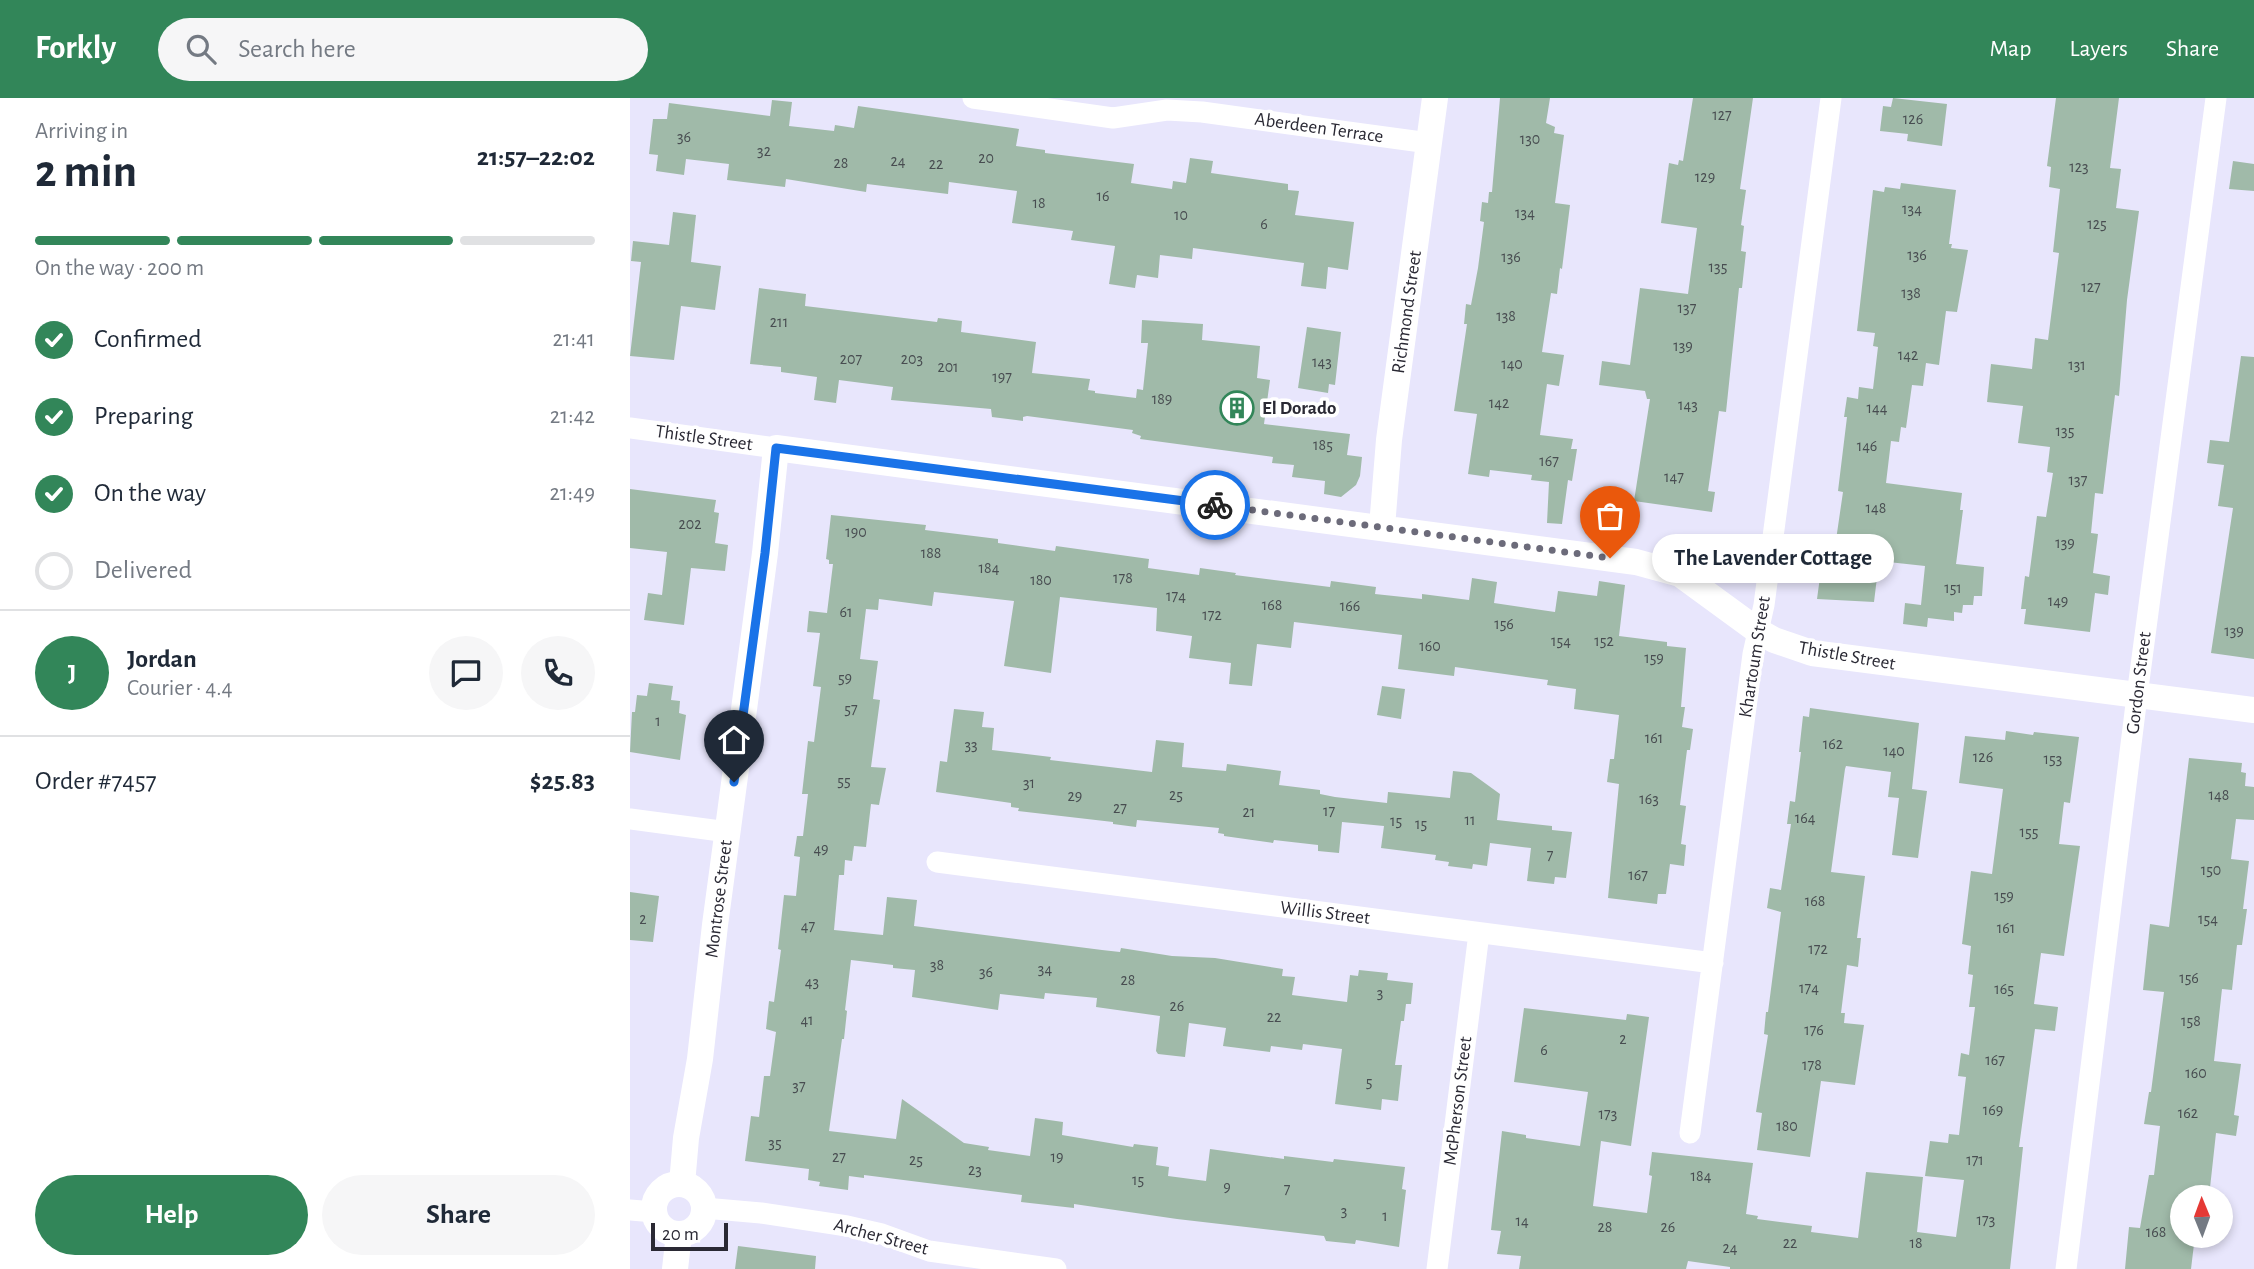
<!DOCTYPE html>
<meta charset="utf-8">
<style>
:root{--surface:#fff;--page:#f6f6f7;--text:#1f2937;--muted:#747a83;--line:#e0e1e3;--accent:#328659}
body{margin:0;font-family:"Alegreya Sans",sans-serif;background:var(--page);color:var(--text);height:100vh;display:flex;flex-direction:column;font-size:26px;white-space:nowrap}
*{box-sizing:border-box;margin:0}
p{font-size:23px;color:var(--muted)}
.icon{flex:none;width:38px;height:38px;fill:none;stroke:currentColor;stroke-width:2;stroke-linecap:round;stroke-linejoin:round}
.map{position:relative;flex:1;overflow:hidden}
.side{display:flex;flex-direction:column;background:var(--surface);width:630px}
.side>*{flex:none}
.needle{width:46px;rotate:359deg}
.fabs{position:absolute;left:1540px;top:1087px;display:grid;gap:14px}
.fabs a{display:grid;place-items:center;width:63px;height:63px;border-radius:50%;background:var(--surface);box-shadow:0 4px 10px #0003;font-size:35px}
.scale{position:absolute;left:21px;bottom:18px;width:77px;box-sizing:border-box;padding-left:7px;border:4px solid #2a2934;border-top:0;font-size:19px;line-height:24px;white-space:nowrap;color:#2a2934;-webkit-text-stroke:5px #fff;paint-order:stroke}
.pin{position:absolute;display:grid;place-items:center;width:60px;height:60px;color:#fff;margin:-72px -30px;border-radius:50% 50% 50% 0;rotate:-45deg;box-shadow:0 0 7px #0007}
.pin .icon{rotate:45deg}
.courier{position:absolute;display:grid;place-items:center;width:70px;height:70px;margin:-35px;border:5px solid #1a73e8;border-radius:50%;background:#fff;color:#222;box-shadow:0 2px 9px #0007}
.bubble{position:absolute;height:49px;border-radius:24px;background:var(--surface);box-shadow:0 4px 10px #0003;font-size:23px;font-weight:700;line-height:49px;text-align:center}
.headline em{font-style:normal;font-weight:700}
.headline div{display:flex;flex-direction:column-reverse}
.headline{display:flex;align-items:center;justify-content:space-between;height:119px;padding:0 35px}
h1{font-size:46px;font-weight:700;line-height:52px}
.bar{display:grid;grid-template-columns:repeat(4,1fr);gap:10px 7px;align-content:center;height:84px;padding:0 35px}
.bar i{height:9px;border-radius:5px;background:var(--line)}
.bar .selected{background:var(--accent)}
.bar p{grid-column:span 4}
.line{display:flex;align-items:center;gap:18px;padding:0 35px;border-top:2px solid var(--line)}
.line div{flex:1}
.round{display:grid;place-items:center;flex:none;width:74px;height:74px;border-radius:37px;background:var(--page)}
ol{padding:0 35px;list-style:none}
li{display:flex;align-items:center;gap:21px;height:77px}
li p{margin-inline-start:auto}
li .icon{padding:7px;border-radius:50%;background:var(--accent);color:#fff;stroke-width:4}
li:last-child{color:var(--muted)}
li i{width:38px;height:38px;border:4px solid var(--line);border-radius:50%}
.button{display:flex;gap:14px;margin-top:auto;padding:14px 35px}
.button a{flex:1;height:80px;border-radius:42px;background:var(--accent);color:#fff;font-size:28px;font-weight:700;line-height:80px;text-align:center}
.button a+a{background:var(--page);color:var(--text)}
header{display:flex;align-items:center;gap:42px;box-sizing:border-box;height:98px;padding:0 35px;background:var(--accent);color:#fff}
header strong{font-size:33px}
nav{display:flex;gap:38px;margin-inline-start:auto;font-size:24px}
.search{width:490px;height:63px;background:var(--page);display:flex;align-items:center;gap:18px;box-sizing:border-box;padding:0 24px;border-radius:38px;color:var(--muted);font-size:26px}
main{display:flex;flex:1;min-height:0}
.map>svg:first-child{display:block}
</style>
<header>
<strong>Forkly</strong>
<div class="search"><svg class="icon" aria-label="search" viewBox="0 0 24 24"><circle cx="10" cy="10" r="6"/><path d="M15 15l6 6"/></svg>Search here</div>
<nav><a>Map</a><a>Layers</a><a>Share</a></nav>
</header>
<main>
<section class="side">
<div class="headline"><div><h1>2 min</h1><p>Arriving in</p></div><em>21:57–22:02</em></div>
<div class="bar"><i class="selected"></i><i class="selected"></i><i class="selected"></i><i></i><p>On the way · 200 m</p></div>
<ol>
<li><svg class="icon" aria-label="check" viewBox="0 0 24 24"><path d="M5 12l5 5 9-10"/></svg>Confirmed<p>21:41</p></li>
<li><svg class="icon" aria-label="check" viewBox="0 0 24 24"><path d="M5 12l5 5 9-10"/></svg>Preparing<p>21:42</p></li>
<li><svg class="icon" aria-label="check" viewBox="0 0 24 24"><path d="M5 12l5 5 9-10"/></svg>On the way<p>21:49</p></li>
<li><i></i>Delivered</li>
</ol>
<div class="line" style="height:126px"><b class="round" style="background:var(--accent);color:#fff">J</b><div><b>Jordan</b><p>Courier · 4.4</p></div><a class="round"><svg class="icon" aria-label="chat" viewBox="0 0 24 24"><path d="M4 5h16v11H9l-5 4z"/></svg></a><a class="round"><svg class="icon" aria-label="phone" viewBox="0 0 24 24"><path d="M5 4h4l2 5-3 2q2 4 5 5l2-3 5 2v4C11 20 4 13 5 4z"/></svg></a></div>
<div class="line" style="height:91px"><div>Order #7457</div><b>$25.83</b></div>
<div class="button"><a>Help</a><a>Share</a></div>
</section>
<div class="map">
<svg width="1624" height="1171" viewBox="0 0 1624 1171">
<rect width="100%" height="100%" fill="#e8e6fc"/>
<path fill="#a0baa9" d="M870 0H920L916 25 925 29 924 35 934 37 925 105 940 107 932 171 930 170 927 196 921 195 912 254 934 257 929 288 917 286 910 337 943 341 941 351H947L942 383 938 382 932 426 917 425 919 384 901 382 902 377 860 372 859 379 838 376 847 316 824 313 837 226H834L836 206 841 207 848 170 854 124 850 123 852 104 858 105 859 94H862Z
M1063 0H1123L1110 91 1116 92 1111 127 1114 128 1111 153 1116 154 1112 190H1109L1096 314 1089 313 1082 365 1078 393 1085 394 1082 414 1004 403 1020 301H1017L1015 293 969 287 972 263 1000 267 1010 190 1058 196 1067 130 1031 125 1039 65 1048 67 1049 62 1053 63Z
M1263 0 1317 6 1312 48 1277 43 1278 36 1250 33 1253 8 1261 9Z
M1426 0H1489L1480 70 1491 71 1486 110 1509 113 1497 202 1489 298 1485 297 1473 396 1465 395 1461 435 1468 436 1463 475 1480 478 1478 497 1465 495 1460 534 1394 526 1396 511H1391L1395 478 1399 479 1407 418 1416 419 1423 375 1417 374 1420 349 1388 345 1393 308 1357 304 1361 266 1402 271 1405 240 1418 242 1429 155 1423 154 1430 91 1419 89 1421 69 1417 68Z
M142 2 162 4 159 28 204 33 205 27 224 30 228 8 389 31 386 48 415 52V55L504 66 501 85 542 91 543 83 556 85 560 60 583 63 581 75 658 86V92L669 93 665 117 724 124 718 172 698 169 696 191 671 188 674 165 563 150 562 161 530 157 528 180 507 177 505 190 479 186 485 148 441 142 443 133 382 125 387 93 319 84 318 96 237 86 236 94 156 81 155 89 97 82 99 66 56 61 54 77 26 73 28 57 19 56 23 21H37L39 5 140 18Z
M1603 63 1624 66V93L1599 91Z
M1271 85 1326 92 1319 146H1322L1321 150 1338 152 1327 214 1316 213 1309 267 1296 265 1293 288 1282 287 1276 330 1271 329 1269 344 1261 343 1256 385 1332 395 1330 412H1333L1326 466 1354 469 1352 498H1344L1343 507H1333L1332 515 1324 514V523L1298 520 1297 529 1273 526 1275 505 1291 507 1295 468 1249 463 1244 504 1187 501 1193 457 1195 458V454H1200L1202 441 1206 442 1213 394 1208 393 1217 319H1214L1217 299 1228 301 1229 289 1243 291 1248 249 1243 248 1245 235 1227 233 1243 92 1254 94 1255 89 1270 91Z
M43 114 66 117 61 164 91 168 85 212 51 208 44 262 0 258 11 164 1 163 3 143 39 147Z
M129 190 176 196 175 208 307 224 308 220 332 223 331 234 406 244 402 275 460 281 458 292 465 293V295L506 300 507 291 513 292 518 245H511L512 222 573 226 572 242 630 248 627 280 640 282 634 326 720 336 717 357 732 359 730 378 726 387 711 399 694 396 695 383 662 379 664 367 642 365 643 359 510 341 511 338 502 335 503 332 397 318 393 319V323L362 319 361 311 261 302 263 289 209 282 206 305 184 302 187 279 151 274V269L120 266Z
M677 229 711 234 705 287 699 286 698 295 668 290Z
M1611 258 1624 259V561L1581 555 1603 410 1588 408 1594 367 1577 365 1580 342 1599 344Z
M0 391 86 402 84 414 89 415 85 445 98 447 95 473 61 470 54 527 14 522 18 495 32 497 37 454 0 450Z
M201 417 296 427 295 432 368 441V445L425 453 426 448 519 461 518 470 569 477 570 470 606 475 605 477 700 489 701 483 746 489 745 496 792 501V496L839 502 842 480 867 484 864 505 925 514 928 493 967 498 969 483 995 487 989 538 1037 544V548L1056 550 1051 609H1055L1052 629 1063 631 1060 652H1057L1050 707 1056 708 1051 746 1056 747 1054 768 1040 766 1036 796H1028L1027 806 978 800 989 686 977 684 980 661H984L989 617 944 611 946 591 917 587 918 582 825 569 824 578 768 571 772 537 664 524 661 550 627 546 622 588 599 586 601 565 559 560 562 538 526 533 527 510 430 499 421 575 374 568 384 503 304 494 302 508 249 501 248 512 236 511 230 561 248 563 243 601 250 602 241 669 256 670 249 707 241 706 236 749 224 748 222 763 215 762 214 777H209L204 832 253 837 257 799 287 802 284 828 472 852 490 854 491 850 542 858 585 860 653 871 652 878 665 879 662 897 717 904 720 877 728 878 729 872 758 875 757 882 783 885 781 906H776L774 923H771L765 967H772L768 1003 752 1001 751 1012 705 1006 712 951 673 946 672 952 641 948 640 954 593 948 596 930 559 925 555 959 528 956 526 953 530 918 466 909 467 900 415 895 414 901 370 896 368 912 282 899 285 872 263 870V867L221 862 215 912 217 913 214 941H212L199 1033 266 1041 272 1001 334 1045 359 1049 358 1052 400 1058 405 1020 433 1024 432 1037 503 1049 504 1046 528 1049 526 1067 539 1069 538 1078 576 1083 580 1051 654 1061V1058L703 1064 704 1061 775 1069 772 1091 776 1092 769 1149 726 1142 725 1146 696 1143 694 1138 547 1121 444 1106V1110L391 1104 392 1097 234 1077V1080L219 1078 218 1092 189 1088 190 1084 178 1082 179 1071 115 1063 121 1018 129 1019 134 978H140L146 934 136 931 139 903 144 904 151 852 148 851 154 797 166 798 170 759 164 758 167 738H173L178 696H172L178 643 184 644 191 589 183 588 190 535 177 534 179 513 197 515 203 466H199V462L196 461Z
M19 585 43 588 41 602 50 603 49 615 56 617 50 662 0 654 2 614H5L7 597 17 598Z
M752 588 775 591 771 621 747 617Z
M1180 610 1289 625 1282 691 1297 693 1288 760 1262 757 1269 700 1258 699 1261 674 1216 668 1215 671 1201 774 1235 778 1227 840H1231L1228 869 1217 867 1211 915H1215L1214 925 1234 927 1225 987 1191 983 1180 1059 1127 1052 1132 1015 1126 1014 1138 937 1134 936 1136 914H1138L1151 814 1137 810 1140 790 1151 792 1161 726H1157L1160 703 1165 704 1171 654H1169L1173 618 1179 619Z
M324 611 354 614 352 629 364 630 362 652 421 659 420 662 522 674 526 642 554 645 552 669 596 673 597 666 651 673 649 687 690 692V696L705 699 757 705 758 694 820 700 823 673 841 675 870 696 867 722 922 728V732L942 734 936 780 925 779 924 786 897 783 901 750 860 745 857 768 843 766 842 771 818 768 819 764 805 762 806 757 751 750 754 728 712 724 709 755 688 753V747L644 742 643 745 594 738V736L588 735 589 730 507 722 506 729 483 726V724L388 713 389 710 381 709V705L306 694 310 663 317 664Z
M1376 633 1403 637 1404 634 1449 639 1440 705 1434 704 1429 746 1450 748 1434 858 1411 855 1404 906 1428 909 1425 933 1405 931 1389 1049H1393L1380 1171H1100V1169L1058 1163 1056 1171H889L891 1158 867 1156 871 1133 861 1132 872 1033 896 1037V1040L950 1048 958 994 884 984 894 910 996 922 997 916 1019 919 1001 1048 971 1043 963 1108 1017 1115 1022 1078 1019 1077 1022 1054 1123 1065 1116 1116 1128 1118 1127 1121 1182 1128 1181 1134 1228 1140 1236 1074 1293 1079 1287 1134 1326 1139 1334 1082 1295 1078 1300 1043 1318 1045 1319 1036 1329 1037 1336 979 1328 978 1331 955 1339 957 1345 909H1339L1343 877 1338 876 1341 848 1332 846 1341 773 1362 776 1373 691 1329 685 1335 638 1375 642Z
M1559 660 1612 665 1611 674 1616 675 1615 688 1624 689V722L1606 721 1601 761 1619 763 1613 811H1617L1612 847H1607L1602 892 1592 891 1584 963 1611 966 1604 1017 1609 1018 1606 1038 1586 1035 1579 1099H1552V1138H1565L1561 1171H1495L1499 1129 1510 1130 1519 1077H1524L1530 1028 1514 1026 1519 994H1521L1534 894 1513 892 1520 826 1539 829Z
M0 794 29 798 23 844 0 842Z
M108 1148 186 1158 185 1171H105Z"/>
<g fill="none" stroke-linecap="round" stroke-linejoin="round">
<path stroke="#fff" stroke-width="21" d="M343 0 483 20 537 12 572 14 799 45
M0 330 146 350
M0 721 98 734
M307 764 1083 865
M1060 1035 1123 556 1134 507 1201 0
M74 1110 131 1115 217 1128 252 1136 299 1153 426 1171
M0 1112 24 1114
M807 1171 849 835
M1436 1171 1507 598 1586 0"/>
<path stroke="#fff" stroke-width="26" d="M752 429 759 342 805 0
M24 1111a25 25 0 1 1 50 0a25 25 0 1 1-50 0Z
M52 1086 56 1040 70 961 85 827 135 455 146 350 1006 464 1050 476 1128 533 1144 542 1182 555 1624 612
M45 1171 49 1136"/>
</g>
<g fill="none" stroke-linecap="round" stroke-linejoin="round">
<path stroke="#6c6b7a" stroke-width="7" stroke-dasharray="0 12.6" d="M585 407 980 460"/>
<path stroke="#1a73e8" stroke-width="9" d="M104 684 135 455 146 350 585 407"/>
</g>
<defs>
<symbol id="building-ring" viewBox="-11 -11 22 22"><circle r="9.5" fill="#fff" stroke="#328659" stroke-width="1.5"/><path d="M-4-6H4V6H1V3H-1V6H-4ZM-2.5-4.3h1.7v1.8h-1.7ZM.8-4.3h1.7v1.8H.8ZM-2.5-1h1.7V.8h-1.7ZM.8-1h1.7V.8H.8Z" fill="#328659"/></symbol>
</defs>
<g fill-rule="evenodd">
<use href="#building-ring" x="588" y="291" width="38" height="38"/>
</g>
<g text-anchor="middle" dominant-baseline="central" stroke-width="7" stroke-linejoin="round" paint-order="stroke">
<g font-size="16" fill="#484d51">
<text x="1092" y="17">127</text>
<text x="1283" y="21">126</text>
<text x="54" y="39">36</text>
<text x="900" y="41">130</text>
<text x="134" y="53">32</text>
<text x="356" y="60">20</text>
<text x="268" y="63">24</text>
<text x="211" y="65">28</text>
<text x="306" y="66">22</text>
<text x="1449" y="69">123</text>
<text x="1075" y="79">129</text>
<text x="473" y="98">16</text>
<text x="409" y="105">18</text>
<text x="1282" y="111">134</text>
<text x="895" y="115">134</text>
<text x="551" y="117">10</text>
<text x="634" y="126">6</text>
<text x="1467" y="126">125</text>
<text x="1287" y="157">136</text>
<text x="881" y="159">136</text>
<text x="1088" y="169">135</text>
<text x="1461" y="189">127</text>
<text x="1281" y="195">138</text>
<text x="1057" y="210">137</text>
<text x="876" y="218">138</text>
<text x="149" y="224">211</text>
<text x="1053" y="248">139</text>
<text x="1278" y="257">142</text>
<text x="221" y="261">207</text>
<text x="282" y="261">203</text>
<text x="692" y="264">143</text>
<text x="882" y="266">140</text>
<text x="1447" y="267">131</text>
<text x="318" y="269">201</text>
<text x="372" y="279">197</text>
<text x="532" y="301">189</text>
<text x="869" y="305">142</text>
<text x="1058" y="307">143</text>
<text x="1247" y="310">144</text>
<text x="1435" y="333">135</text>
<text x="693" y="347">185</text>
<text x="1237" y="348">146</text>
<text x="919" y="363">167</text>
<text x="1044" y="379">147</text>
<text x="1448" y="382">137</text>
<text x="1246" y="410">148</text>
<text x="60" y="426">202</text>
<text x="226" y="434">190</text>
<text x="1435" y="445">139</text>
<text x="301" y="455">188</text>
<text x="359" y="470">184</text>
<text x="493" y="480">178</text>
<text x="411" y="482">180</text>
<text x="1323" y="490">151</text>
<text x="546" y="498">174</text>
<text x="1428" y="503">149</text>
<text x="642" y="507">168</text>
<text x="720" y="508">166</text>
<text x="216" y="514">61</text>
<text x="582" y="517">172</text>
<text x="874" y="526">156</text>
<text x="1604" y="533">139</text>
<text x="931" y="543">154</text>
<text x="974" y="543">152</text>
<text x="800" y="548">160</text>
<text x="1024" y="560">159</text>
<text x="215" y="580">59</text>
<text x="221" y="611">57</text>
<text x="28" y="623">1</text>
<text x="1024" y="640">161</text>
<text x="1203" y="646">162</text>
<text x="341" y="647">33</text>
<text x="1264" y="653">140</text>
<text x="1353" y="659">126</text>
<text x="1423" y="661">153</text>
<text x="214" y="683">55</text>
<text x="399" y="685">31</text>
<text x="546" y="697">25</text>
<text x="1589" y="697">148</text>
<text x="445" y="698">29</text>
<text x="1019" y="701">163</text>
<text x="490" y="710">27</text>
<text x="699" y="713">17</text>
<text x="619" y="714">21</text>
<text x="1175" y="720">164</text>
<text x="840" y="722">11</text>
<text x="766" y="723">15</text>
<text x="791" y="726">15</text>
<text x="1399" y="734">155</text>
<text x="191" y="751">49</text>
<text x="920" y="757">7</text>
<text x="1581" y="772">150</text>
<text x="1008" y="777">167</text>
<text x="1374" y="798">159</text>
<text x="1185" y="803">168</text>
<text x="13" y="821">2</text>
<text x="1578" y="821">154</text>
<text x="178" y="828">47</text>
<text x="1376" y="830">161</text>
<text x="1188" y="851">172</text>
<text x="307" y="867">38</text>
<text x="415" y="871">34</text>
<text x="356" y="874">36</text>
<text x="1559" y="880">156</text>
<text x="498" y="882">28</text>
<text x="182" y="884">43</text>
<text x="1179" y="890">174</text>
<text x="1374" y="891">165</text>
<text x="750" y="895">3</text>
<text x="547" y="908">26</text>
<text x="644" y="919">22</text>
<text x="177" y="922">41</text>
<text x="1561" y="923">158</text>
<text x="1184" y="932">176</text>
<text x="993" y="941">2</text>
<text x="914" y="952">6</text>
<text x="1365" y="962">167</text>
<text x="1182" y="967">178</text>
<text x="1566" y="975">160</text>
<text x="739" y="984">5</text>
<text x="169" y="988">37</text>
<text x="1363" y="1012">169</text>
<text x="1558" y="1015">162</text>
<text x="978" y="1016">173</text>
<text x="1157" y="1028">180</text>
<text x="145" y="1045">35</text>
<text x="209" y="1059">27</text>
<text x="427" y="1059">19</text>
<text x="286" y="1062">25</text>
<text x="1345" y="1062">171</text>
<text x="345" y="1072">23</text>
<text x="1071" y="1078">184</text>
<text x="508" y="1082">15</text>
<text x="597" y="1089">9</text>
<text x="657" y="1091">7</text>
<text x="714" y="1113">3</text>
<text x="755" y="1118">1</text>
<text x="1356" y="1122">173</text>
<text x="892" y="1123">14</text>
<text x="975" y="1129">28</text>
<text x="1038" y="1129">26</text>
<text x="1526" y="1134">168</text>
<text x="1160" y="1145">22</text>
<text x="1286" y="1145">18</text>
<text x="1100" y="1150">24</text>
</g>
<g font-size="19" fill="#2a2934" stroke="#fff">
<text transform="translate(689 30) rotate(8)">Aberdeen Terrace</text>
<text transform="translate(777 214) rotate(-82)">Richmond Street</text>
<text transform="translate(74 340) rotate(8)">Thistle Street</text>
<text transform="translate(1217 558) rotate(10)">Thistle Street</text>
<text transform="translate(1125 559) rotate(-81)">Khartoum Street</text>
<text transform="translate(1509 585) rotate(-83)">Gordon Street</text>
<text transform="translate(89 801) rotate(-83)">Montrose Street</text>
<text transform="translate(695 815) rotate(7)">Willis Street</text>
<text transform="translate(828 1003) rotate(-83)">McPherson Street</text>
<text transform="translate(251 1139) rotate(15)">Archer Street</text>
</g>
<g font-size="19" font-weight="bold" fill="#2a2934" stroke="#fff" text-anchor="start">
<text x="632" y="310">El Dorado</text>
</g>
</g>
</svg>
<div class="fabs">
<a><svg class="needle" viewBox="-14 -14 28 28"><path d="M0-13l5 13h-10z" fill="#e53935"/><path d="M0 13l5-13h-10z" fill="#747a83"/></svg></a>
</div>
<div class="scale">20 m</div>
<div class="pin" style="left:980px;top:460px;background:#ea580c"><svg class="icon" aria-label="bag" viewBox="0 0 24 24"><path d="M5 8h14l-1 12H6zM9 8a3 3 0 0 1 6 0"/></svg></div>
<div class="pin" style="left:104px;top:684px;background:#1f2937"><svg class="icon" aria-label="home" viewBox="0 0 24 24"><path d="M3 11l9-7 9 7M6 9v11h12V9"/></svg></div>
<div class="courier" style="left:585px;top:407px"><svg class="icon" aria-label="bike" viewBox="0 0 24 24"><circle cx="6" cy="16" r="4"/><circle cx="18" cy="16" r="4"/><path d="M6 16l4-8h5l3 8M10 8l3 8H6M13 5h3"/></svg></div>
<div class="bubble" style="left:1022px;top:436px;width:242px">The Lavender Cottage</div>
</div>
</main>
